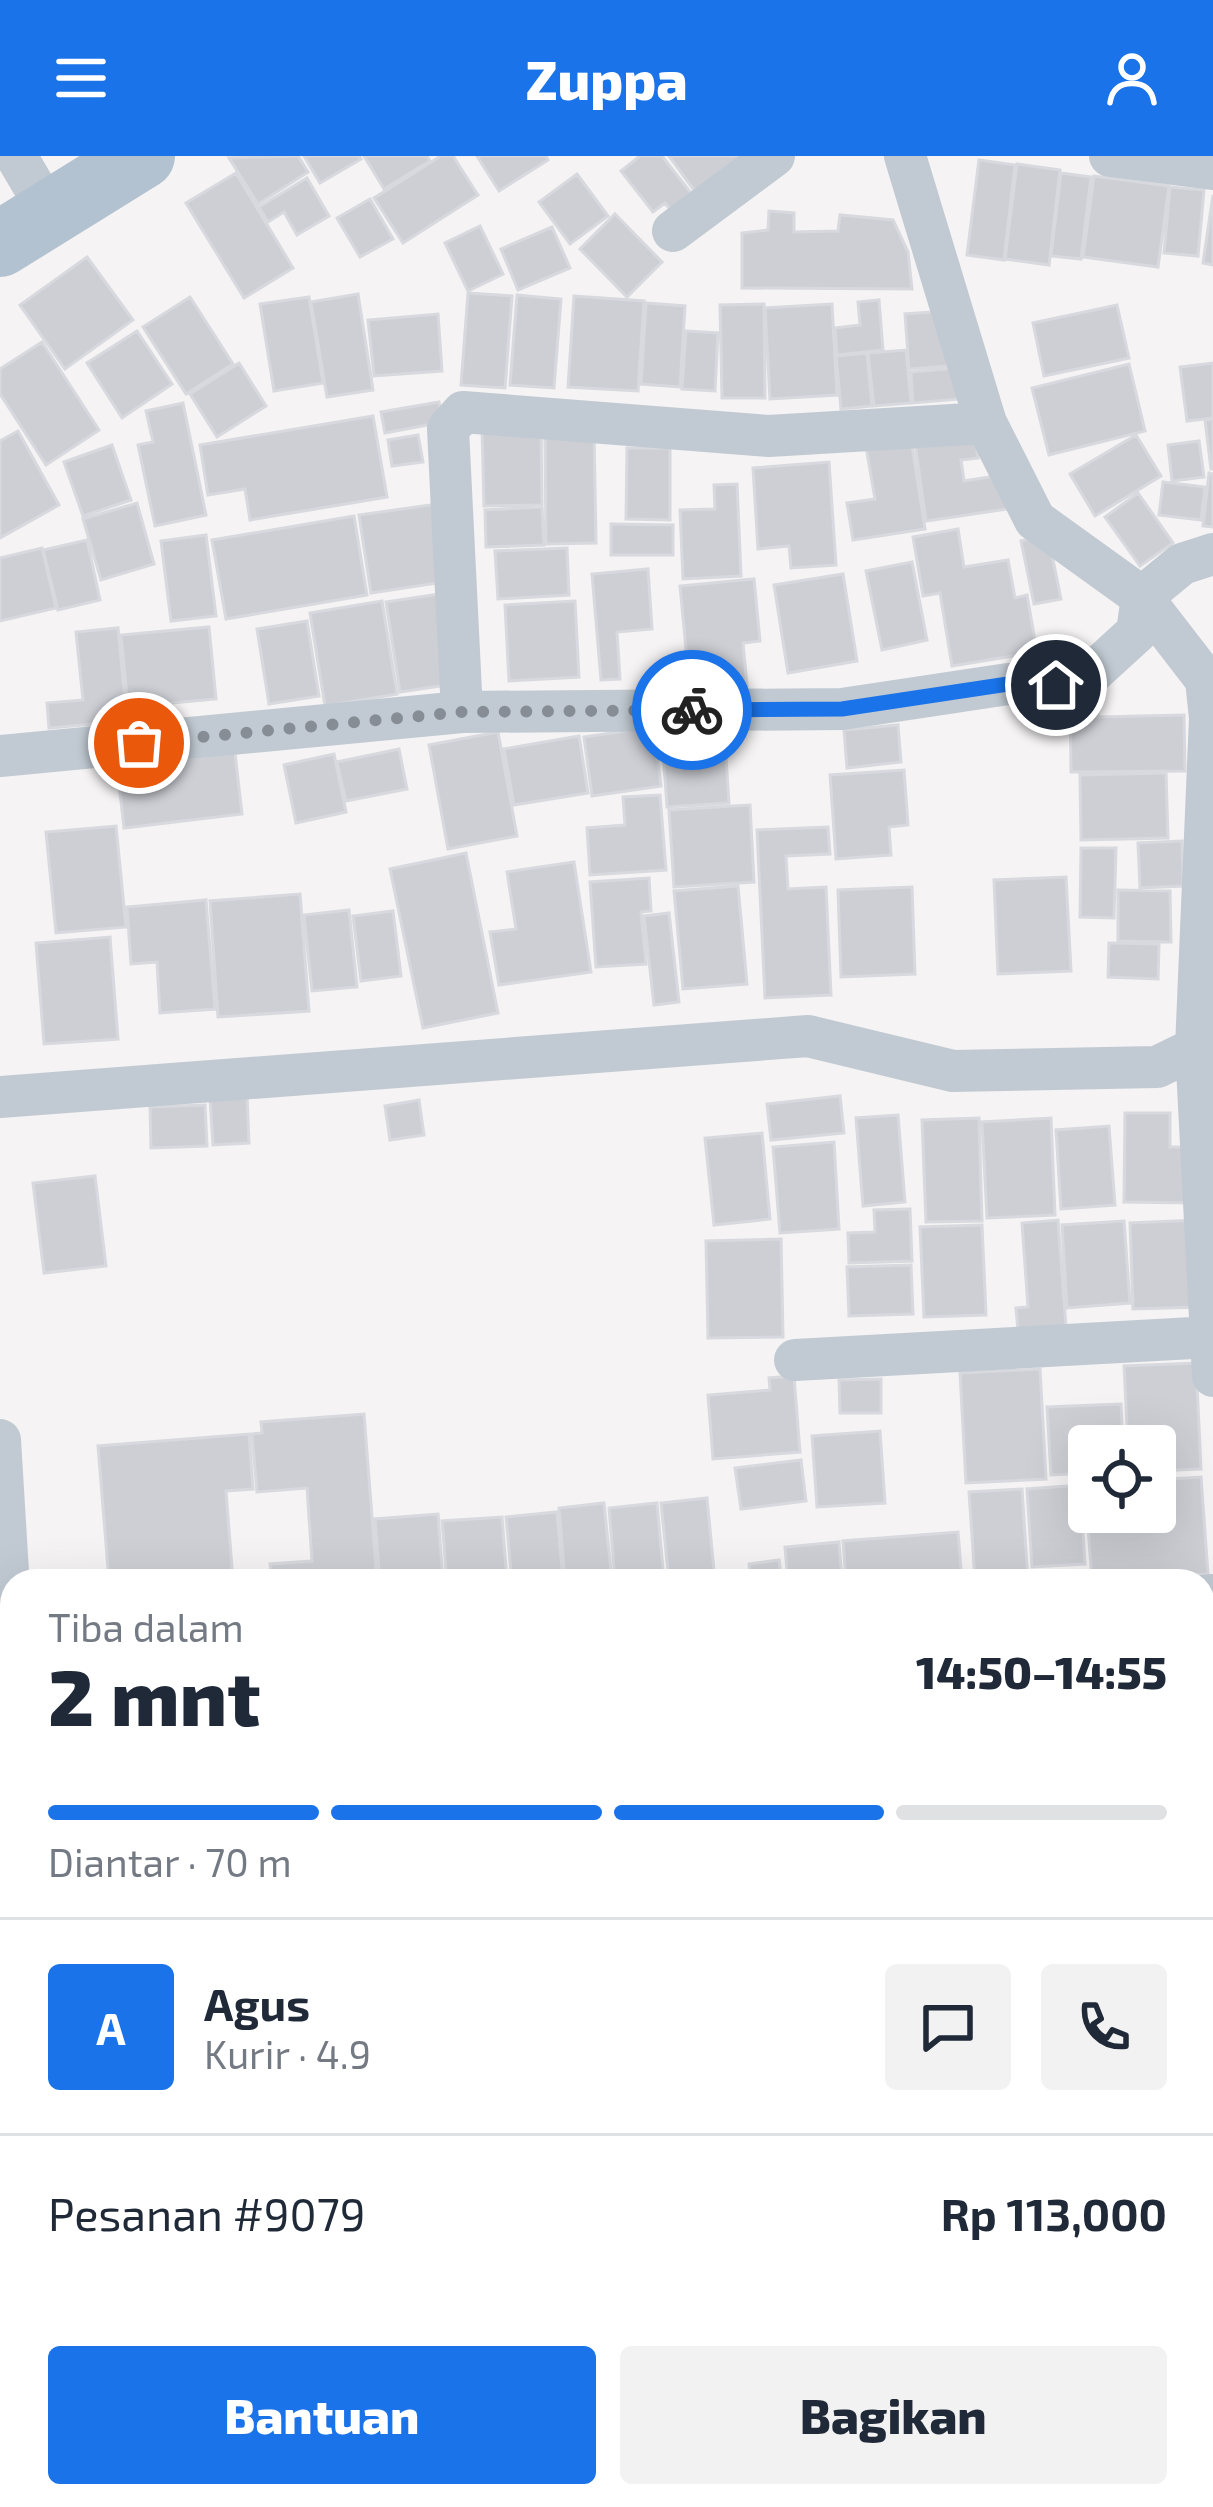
<!DOCTYPE html>
<html lang="id">
<meta charset="utf-8">
<style>
:root{--surface:#fff;--page:#f2f2f3;--text:#1f2937;--muted:#747a83;--line:#e0e1e3;--accent:#1a73e8}
body{margin:0;font-family:"Exo 2",sans-serif;background:var(--page);color:var(--text);height:100vh;display:flex;flex-direction:column;font-size:45px;white-space:nowrap}
*{box-sizing:border-box;margin:0}
p{font-size:39px;color:var(--muted)}
.icon{flex:none;width:66px;height:66px;fill:none;stroke:currentColor;stroke-width:2;stroke-linecap:round;stroke-linejoin:round}
.map{position:relative;flex:1;overflow:hidden}
.sheet{position:absolute;left:0px;top:1413px;width:1215px;height:939px;display:flex;flex-direction:column;background:var(--surface);border-radius:36px 36px 0 0;box-shadow:0 12px 48px #0002}
.sheet>*{flex:none}
.controls{position:absolute;left:1068px;top:1269px;display:grid;gap:24px}
.controls a{display:grid;place-items:center;width:108px;height:108px;border-radius:12px;background:var(--surface);box-shadow:0 12px 48px #0002;font-size:60px}
.pin{position:absolute;display:grid;place-items:center;width:102px;height:102px;color:#fff;margin:-51px;border:6px solid #fff;border-radius:50%;box-shadow:0 3px 12px #0007}
.courier{position:absolute;display:grid;place-items:center;width:120px;height:120px;margin:-60px;border:9px solid #1a73e8;border-radius:50%;background:#fff;color:#222;box-shadow:0 3px 15px #0007}
.overview em{font-style:normal;font-weight:800}
.overview div{display:flex;flex-direction:column-reverse}
.overview{display:flex;align-items:center;justify-content:space-between;height:204px;padding:0 48px}
h1{font-size:78px;font-weight:800;line-height:90px}
.bar{display:grid;grid-template-columns:repeat(4,1fr);gap:18px 12px;align-content:center;height:144px;padding:0 48px}
.bar i{height:15px;border-radius:9px;background:var(--line)}
.bar .current{background:var(--accent)}
.bar p{grid-column:span 4}
.line{display:flex;align-items:center;gap:30px;padding:0 48px;border-top:3px solid var(--line)}
.line div{flex:1}
.round{display:grid;place-items:center;flex:none;width:126px;height:126px;border-radius:12px;background:var(--page)}
.cta{display:flex;gap:24px;margin-top:auto;padding:24px 48px}
.cta a{flex:1;height:138px;border-radius:12px;background:var(--accent);color:#fff;font-size:48px;font-weight:800;line-height:138px;text-align:center}
.cta a+a{background:var(--page);color:var(--text)}
header{display:flex;justify-content:space-between;align-items:center;height:156px;padding:0 48px;background:var(--accent);color:#fff;font-size:54px;font-weight:800}
.map>svg:first-child{display:block}
</style>
<header><svg class="icon" aria-label="menu" viewBox="0 0 24 24"><path d="M4 6h16M4 12h16M4 18h16"/></svg>Zuppa<svg class="icon" aria-label="person" viewBox="0 0 24 24"><circle cx="12" cy="8" r="4"/><path d="M4 21q1-7 8-7t8 7"/></svg></header>
<div class="map">
<svg width="1213" height="2351" viewBox="0 0 1213 2351">
<rect width="100%" height="100%" fill="#f5f3f3"/>
<path fill="#c3f1d5" d="M855 2340H1047L1054 2351H826Z"/>
<path fill="#cdcfd5" stroke="#d7d9de" stroke-width="3" d="M298 0 308 16 258 48 229 2Z
M304 0H359L361 3 320 27Z
M364 0H427L430 5 384 33Z
M441 0H453L478 39 403 87 374 42Z
M477 0H546L548 4 499 35Z
M640 0H662L698 46 677 62 665 47 653 56 621 15Z
M669 0H744L699 41Z
M979 4 1015 9 1004 104 967 99Z
M1017 8 1060 14 1049 109 1005 103Z
M236 17 293 112 244 142 186 47Z
M1061 17 1091 21 1081 103 1051 100Z
M577 18 608 60 570 88 539 46Z
M1094 20 1169 30 1158 111 1083 101Z
M307 22 329 60 297 79 284 56 268 66 259 51Z
M1170 31 1204 34 1198 100 1164 97Z
M1213 39V109L1203 107Z
M370 43 393 83 360 101 337 62Z
M769 55 794 57V76L838 75 840 59 893 64 908 96 912 133 742 132V77L768 74Z
M615 58 662 106 627 141 580 93Z
M480 70 503 118 468 135 445 87Z
M552 71 570 112 518 134 501 93Z
M87 101 133 164 65 213 20 149Z
M468 137 512 140 505 232 461 229Z
M358 138 373 234 327 241 311 146Z
M517 139 561 143 554 232 510 229Z
M574 140 644 145 638 235 568 231Z
M190 141 233 208 186 238 143 171Z
M309 141 323 227 274 235 260 148Z
M879 144 883 194 837 199 835 172 860 169 858 146Z
M646 147 685 150 680 231 641 228Z
M764 148 765 242H722L720 149Z
M832 148 837 239 770 243 765 152Z
M1117 149 1129 202 1044 220 1033 167Z
M946 155 949 210 909 213 905 158Z
M438 158 442 215 374 220 368 164Z
M137 175 172 228 122 262 87 207Z
M686 175 718 177 715 235 682 233Z
M42 186 99 274 46 309 0 238V213Z
M906 194 911 247 874 250 868 197Z
M867 197 872 250 841 253 836 200Z
M239 207 266 250 217 281 190 238Z
M1213 207V262L1187 265 1180 211Z
M1129 208 1145 275 1049 299 1032 232Z
M957 212 960 243 913 247 911 216Z
M439 246 443 266 385 277 381 256Z
M183 247 206 359 155 370 138 289 153 286 146 255Z
M373 260 387 341 250 364 245 333 208 339 200 289Z
M1213 263V313H1211L1205 264Z
M541 271 542 349 484 350 482 272Z
M18 275 59 349 0 382V285Z
M594 277 596 387 546 388 545 278Z
M910 277 925 373 853 384 847 347 875 343 865 285Z
M974 278 978 302 961 304 964 325 1002 319 1007 353 926 365 915 287Z
M418 279 423 306 392 310 388 284Z
M1136 279 1161 320 1095 360 1070 318Z
M1199 285 1204 321 1172 325 1168 289Z
M112 289 131 344 83 360 64 306Z
M627 292H670V364L626 363Z
M829 306 836 409 791 412 789 390 758 393 753 312Z
M1209 317 1213 318V371L1203 370Z
M1163 326 1205 331 1201 364 1159 359Z
M737 328 741 420 683 423 680 354 715 353 714 329Z
M1138 337 1173 387 1140 410 1105 361Z
M137 347 154 408 101 424 83 363Z
M438 348 450 425 371 437 359 359Z
M542 351 544 389 486 391 485 354Z
M354 360 367 439 226 463 212 384Z
M611 368 673 369V399H611Z
M958 373 964 411 1008 404 1015 442 1027 439 1037 496 952 510 940 437 923 440 913 381Z
M206 379 216 460 171 465 161 385Z
M1048 379 1061 443 1034 448 1021 385Z
M87 384 100 444 58 454 43 394Z
M42 392 56 452 0 465V402Z
M567 392 569 439 498 443 495 395Z
M912 406 927 484 882 494 866 415Z
M648 413 652 473 617 476 620 523 601 524 592 418Z
M843 418 857 505 788 517 774 429Z
M754 423 760 485 743 487 747 530 690 535 680 430Z
M446 437 460 527 400 536 386 446Z
M382 445 397 538 325 550 310 457Z
M575 445 579 521 509 525 505 449Z
M307 465 319 540 269 548 257 473Z
M209 471 216 543 128 551 121 479Z
M118 472 127 565 49 572 47 547 83 544 76 476Z
M1070 537H1097L1098 561 1184 559 1185 615 1071 616Z
M898 569 901 606 847 612 844 574Z
M653 571 661 630 592 640 584 581Z
M498 576 517 680 448 693 429 589Z
M706 576 708 589 725 587 729 647 667 651 662 579Z
M579 580 588 637 514 649 504 593Z
M399 593 407 633 346 645 337 606Z
M235 597 242 658 124 672 117 610Z
M334 598 346 656 296 667 284 609Z
M904 614 908 669 889 671 891 699 836 703 830 619Z
M1166 617 1168 682 1081 684 1080 619Z
M660 639 666 714 590 719 587 672 625 669 623 641Z
M750 649 754 726 674 731 669 654Z
M116 670 126 771 56 777 46 676Z
M828 671 830 698 786 700 788 733 826 731 831 839 765 842 757 674Z
M1182 685 1183 730 1140 732 1138 687Z
M1081 692H1116L1114 762 1080 761Z
M466 697 498 857 423 872 390 713Z
M574 706 591 816 499 829 490 776 516 773 507 716Z
M1066 721 1071 815 998 818 994 724Z
M649 722 651 755 641 756 646 808 596 811 590 726Z
M738 730 747 828 683 833 674 735Z
M912 731 915 818 841 821 838 734Z
M1118 734 1170 735 1171 786 1118 785Z
M300 738 309 855 218 861 210 745Z
M206 744 215 853 160 857 157 806 131 808 127 751Z
M349 754 357 831 312 835 304 759Z
M393 755 401 820 361 825 353 760Z
M669 757 679 846 654 849 644 760Z
M110 781 118 883 44 888 36 787Z
M1109 787 1159 788 1158 823 1108 821Z
M247 939 249 987 213 989 210 942Z
M840 940 844 977 771 984 767 948Z
M419 944 424 979 390 984 385 950Z
M205 949 207 990 151 992 150 951Z
M1125 957H1170V991H1192V1047L1124 1046Z
M898 959 905 1046 863 1050 856 962Z
M979 962 982 1065 926 1066 922 964Z
M1051 962 1055 1059 987 1062 982 966Z
M1109 970 1115 1049 1061 1053 1056 974Z
M762 977 770 1063 714 1069 705 982Z
M834 986 839 1073 780 1077 773 991Z
M95 1020 106 1110 44 1117 33 1027Z
M910 1053 912 1105 849 1107 848 1077 875 1076 874 1054Z
M1058 1064 1066 1171 1018 1175 1016 1152 1028 1151 1022 1067Z
M1198 1064 1201 1151 1133 1153 1130 1067Z
M1124 1065 1130 1147 1067 1152 1062 1069Z
M982 1069 986 1159 924 1161 920 1071Z
M781 1083 783 1181 708 1182 706 1085Z
M911 1109 913 1158 849 1160 847 1111Z
M1196 1207 1201 1313 1155 1315V1290H1128L1124 1210Z
M1040 1213 1046 1323 966 1327 960 1217Z
M794 1220 800 1296 713 1303 708 1239 770 1234 769 1222Z
M881 1223V1257H840L839 1224Z
M1121 1248 1123 1290H1089V1317L1051 1319 1047 1251Z
M364 1258 377 1425H272L270 1408 312 1405 307 1332 257 1336 252 1278 262 1277 261 1266Z
M880 1275 885 1347 817 1351 812 1280Z
M249 1278 253 1333 226 1335 233 1425H109L98 1290Z
M801 1304 806 1345 741 1353 735 1312Z
M1201 1321 1208 1418 1092 1425 1085 1329H1089V1356H1155V1324Z
M1080 1329 1085 1408 1032 1411 1027 1333Z
M1022 1333 1028 1424 975 1425 969 1336Z
M707 1342 715 1425H669L661 1347Z
M604 1347 612 1425H565L559 1352Z
M657 1347 664 1425H615L609 1352Z
M557 1356 563 1425H512L506 1361Z
M438 1358 443 1425H380L375 1363Z
M502 1361 507 1425H447L442 1365Z
M958 1376 962 1425H846L843 1385Z
M839 1386 842 1425H788L785 1391Z
M779 1404 782 1425H751L749 1408Z
M1203 1505H1213V1568L1203 1569Z
M1203 1830 1213 1856V1923L1203 1927Z
M1213 1927V1992L1203 1995V1930Z
M1203 2173 1213 2174V2235L1203 2234Z
M270 2340H303L313 2351H272L265 2344Z
M309 2340H357L359 2343 350 2351H319Z
M365 2340H385L395 2351H353Z
M391 2340H435L445 2351H401Z
M577 2340 586 2351H535L527 2341Z
M609 2340H627L635 2351H592Z
M633 2340H680L687 2351H640Z
M684 2340H773L777 2346 769 2351H690Z
M1127 2340H1166L1136 2351H1131Z"/>
<g fill="none" stroke-linecap="round" stroke-linejoin="round">
<path stroke="#c1cad2" stroke-width="42" d="M16 0 49 56
M905 0 986 267 1035 364 1142 441 1206 524 1210 562 1196 892 1213 1220
M1110 0 1213 13
M673 75 774 0
M986 267 769 280 463 256 448 273 462 556 842 553 1008 528 1056 529 1091 518 1137 476 1142 441 1182 408 1213 398
M0 600 462 556
M0 941 808 880 953 915 1157 911 1196 892 1213 891
M795 1204 1211 1181
M0 1284 12 1482
M1203 1440 1213 1439
M1203 1655 1213 1648
M1203 1802 1213 1798
M1203 2009 1213 2004
M1065 2340 1073 2351
M199 2351 211 2340
M477 2351 492 2340
M803 2351 829 2340"/>
<path stroke="#b3c2d1" stroke-width="66" d="M0 88 142 0"/>
<defs>
<path id="rail" d="M1203 1744 1213 1740
M0 2176 12 2174
M103 2351 113 2340"/>
</defs>
<use href="#rail" stroke="#b5b8bd" stroke-width="14"/>
<use href="#rail" stroke="#fff" stroke-width="9" stroke-dasharray="27" stroke-linecap="butt"/>
</g>
<g fill="none" stroke-linecap="round" stroke-linejoin="round">
<path stroke="#868d94" stroke-width="12" stroke-dasharray="0 21.6" d="M139 587 462 556 692 554"/>
<path stroke="#1a73e8" stroke-width="15" d="M692 554 842 553 1008 528 1056 529"/>
</g>
</svg>
<div class="controls">
<a><svg class="icon" aria-label="locate" viewBox="0 0 24 24"><circle cx="12" cy="12" r="6"/><path d="M12 2v4M12 18v4M2 12h4M18 12h4"/></svg></a>
</div>
<div class="pin" style="left:139px;top:587px;background:#ea580c"><svg class="icon" aria-label="bag" viewBox="0 0 24 24"><path d="M5 8h14l-1 12H6zM9 8a3 3 0 0 1 6 0"/></svg></div>
<div class="pin" style="left:1056px;top:529px;background:#1f2937"><svg class="icon" aria-label="home" viewBox="0 0 24 24"><path d="M3 11l9-7 9 7M6 9v11h12V9"/></svg></div>
<div class="courier" style="left:692px;top:554px"><svg class="icon" aria-label="bike" viewBox="0 0 24 24"><circle cx="6" cy="16" r="4"/><circle cx="18" cy="16" r="4"/><path d="M6 16l4-8h5l3 8M10 8l3 8H6M13 5h3"/></svg></div>
<section class="sheet">
<div class="overview"><div><h1>2 mnt</h1><p>Tiba dalam</p></div><em>14:50–14:55</em></div>
<div class="bar"><i class="current"></i><i class="current"></i><i class="current"></i><i></i><p>Diantar · 70 m</p></div>
<div class="line" style="height:216px"><b class="round" style="background:var(--accent);color:#fff">A</b><div><b>Agus</b><p>Kurir · 4.9</p></div><a class="round"><svg class="icon" aria-label="chat" viewBox="0 0 24 24"><path d="M4 5h16v11H9l-5 4z"/></svg></a><a class="round"><svg class="icon" aria-label="phone" viewBox="0 0 24 24"><path d="M5 4h4l2 5-3 2q2 4 5 5l2-3 5 2v4C11 20 4 13 5 4z"/></svg></a></div>
<div class="line" style="height:156px"><div>Pesanan #9079</div><b>Rp 113,000</b></div>
<div class="cta"><a>Bantuan</a><a>Bagikan</a></div>
</section>
</div>
